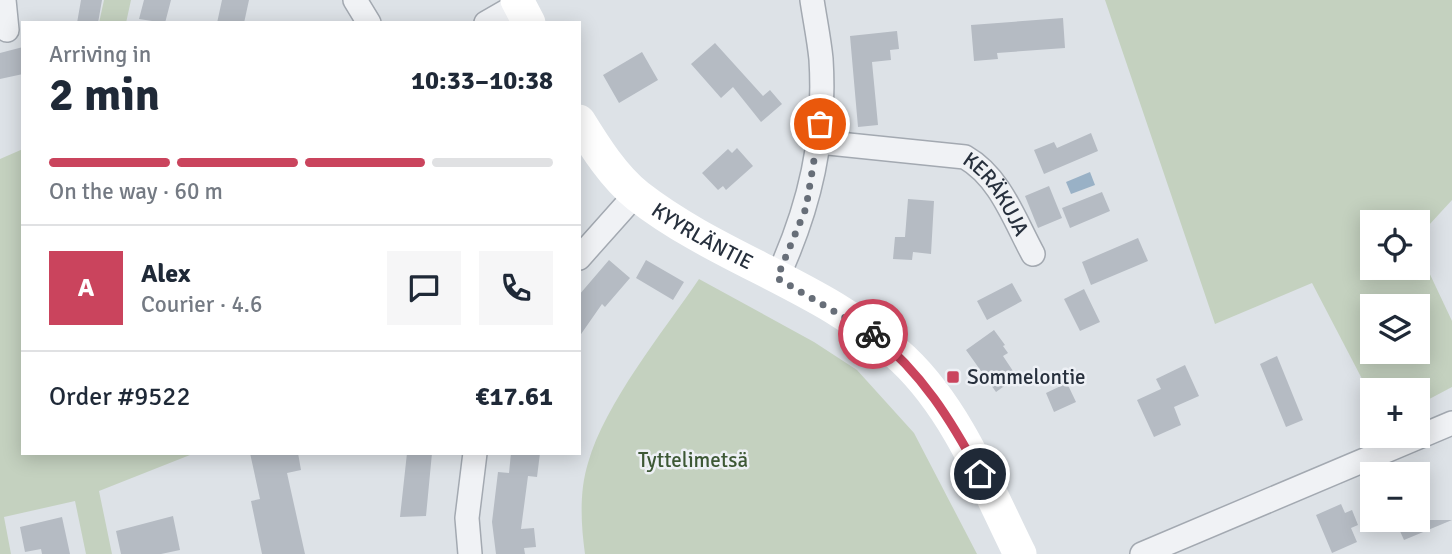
<!DOCTYPE html>
<meta charset="utf-8">
<style>
:root{--surface:#fff;--page:#f6f6f7;--text:#1f2937;--muted:#747a83;--line:#e0e1e3;--accent:#ca445d}
body{margin:0;font-family:Signika,sans-serif;background:var(--page);color:var(--text);height:100vh;display:flex;flex-direction:column;font-size:26px;white-space:nowrap}
*{box-sizing:border-box;margin:0}
p{font-size:23px;color:var(--muted)}
.icon{flex:none;width:38px;height:38px;fill:none;stroke:currentColor;stroke-width:2;stroke-linecap:round;stroke-linejoin:round}
.map{position:relative;flex:1;overflow:hidden}
.sheet{position:absolute;left:21px;top:21px;width:560px;height:434px;display:flex;flex-direction:column;background:var(--surface);border-radius:0px;box-shadow:0 4px 18px #0003}
.sheet>*{flex:none}
.tools{position:absolute;left:1360px;top:210px;display:grid;gap:14px}
.tools a{display:grid;place-items:center;width:70px;height:70px;border-radius:0px;background:var(--surface);box-shadow:0 4px 18px #0003;font-size:35px}
.pin{position:absolute;display:grid;place-items:center;width:60px;height:60px;color:#fff;margin:-30px;border:4px solid #fff;border-radius:50%;box-shadow:0 2px 7px #0007}
.courier{position:absolute;display:grid;place-items:center;width:70px;height:70px;margin:-35px;border:5px solid #ca445d;border-radius:50%;background:#fff;color:#222;box-shadow:0 2px 9px #0007}
.head em{font-style:normal;font-weight:800}
.head div{display:flex;flex-direction:column-reverse}
.head{display:flex;align-items:center;justify-content:space-between;height:119px;padding:0 28px}
h1{font-size:46px;font-weight:800;line-height:52px}
.bar{display:grid;grid-template-columns:repeat(4,1fr);gap:10px 7px;align-content:center;height:84px;padding:0 28px}
.bar i{height:9px;border-radius:5px;background:var(--line)}
.bar .selected{background:var(--accent)}
.bar p{grid-column:span 4}
.line{display:flex;align-items:center;gap:18px;padding:0 28px;border-top:2px solid var(--line)}
.line div{flex:1}
.round{display:grid;place-items:center;flex:none;width:74px;height:74px;border-radius:0px;background:var(--page)}
.map>svg:first-child{display:block}
</style>
<div class="map">
<svg width="1452" height="554" viewBox="0 0 1452 554">
<rect width="100%" height="100%" fill="#dde2e7"/>
<path fill="#c4d1bf" fill-rule="evenodd" d="M104 0H131L126 23H99Z
M1105 0H1452V200L1418 237V222H1372V268H1418V249L1452 321V387L1418 405V390H1372V398L1312 283 1215 324ZM1418 306V352H1372V306Z
M23 149V453H195L99 491 112 554H86L75 501 4 517 11 554H0V159Z
M699 279 814 342 857 370 914 433 977 554H585C581 525 579 492 588 463 605 403 663 332 699 279Z"/>
<path fill="#99b1c6" d="M1090 172 1095 185 1071 194 1066 182Z"/>
<path fill="#b5bbc3" d="M81 0H102L98 23H77Z
M144 0H171L165 23 139 19Z
M222 0H249L244 23H217Z
M1063 18 1065 48 997 53 998 59 974 61 971 25Z
M897 31 899 49 890 50 891 60 872 62 878 125 858 127 850 36Z
M715 43 763 96 770 90 782 104 761 122 733 87 721 98 691 64Z
M23 47V74L0 79V53Z
M642 52 658 80 619 103 603 75Z
M1091 133 1098 151 1044 174 1034 150 1054 142 1057 148Z
M737 148 753 166 726 190 723 186 718 190 702 173 728 149 732 153Z
M1049 186 1062 218 1038 228 1025 196Z
M1102 192 1110 211 1070 228 1062 208Z
M908 199 934 201 931 254 913 252 912 260 893 259 895 237H905Z
M1138 238 1148 261 1091 285 1082 262Z
M609 260 630 278 605 307 602 304 579 337V295Z
M646 260 684 282 673 300 636 278Z
M1012 283 1022 301 987 320 977 301Z
M1084 289 1100 322 1080 331 1064 299Z
M994 330 1005 345 1003 346 1008 353 1003 356 1017 377 996 392 966 350Z
M1277 356 1303 420 1286 427 1260 364Z
M1185 365 1199 396 1174 407 1181 425 1154 437 1137 400 1161 389 1156 379Z
M1067 383 1076 402 1054 412 1046 393Z
M250 453H298L301 470 287 473 305 554H262L251 501 260 499Z
M407 453H432L426 516 400 517Z
M511 453H540L537 477 528 476 521 529 534 528 536 547 524 548 525 554H496L492 522 498 472 509 473Z
M1341 504 1345 513 1352 510 1358 525 1351 528 1357 542 1332 553 1316 515Z
M173 516 180 550 161 554H121L116 531Z
M62 517 70 554H42L41 549 25 552 20 527Z
M1395 520H1452L1404 540Z"/>
<g fill="none" stroke-linecap="round" stroke-linejoin="round">
<defs>
<g id="street">
<path d="M4 0 7 30"/>
<path d="M355 0 369 23"/>
<path d="M486 23 519 4"/>
<path id="s1" d="M819 142 965 157C1000 177 1014 219 1033 254"/>
<path d="M579 258 636 194"/>
<path d="M777 278C810 207 826 137 821 59 819 39 815 20 812 0"/>
<path d="M470 554 467 518 475 453"/>
<path d="M1142 554 1452 423"/>
</g>
</defs>
<use href="#street" stroke="#a3a9b1" stroke-width="26"/>
<use href="#street" stroke="#f0f2f5" stroke-width="23"/>
<g stroke="#fff" stroke-width="33">
<path d="M517 0 529 23"/>
<path id="s2" d="M579 121C595 147 614 177 638 196 720 260 827 287 903 359 958 411 987 488 1020 554"/>
</g>
</g>
<g fill="none" stroke-linecap="round" stroke-linejoin="round">
<path stroke="#676e78" stroke-width="7" stroke-dasharray="0 12.6" d="M820 124 806 208 777 278 873 334"/>
<path stroke="#ca445d" stroke-width="9" d="M873 334C922 373 951 420 980 474"/>
</g>
<rect fill="#ca445d" stroke="#edf0f5" stroke-width="2.5" x="946" y="370" width="14" height="14" rx="3.5"/>
<g text-anchor="middle" dominant-baseline="central" stroke-width="5" stroke-linejoin="round" paint-order="stroke">
<g font-size="21" fill="#27303d" stroke="#edf0f5">
<text stroke="none"><textPath href="#s1" startOffset="196">KERÄKUJA</textPath></text>
<text stroke="none"><textPath href="#s2" startOffset="172">KYYRLÄNTIE</textPath></text>
</g>
<g font-size="21" fill="#27303d" stroke="#edf0f5" text-anchor="start">
<text x="967" y="377">Sommelontie</text>
</g>
<g font-size="21" fill="#3d5835" stroke="#edf0f5">
<text x="693" y="460">Tyttelimetsä</text>
</g>
</g>
</svg>
<div class="tools">
<a><svg class="icon" aria-label="locate" viewBox="0 0 24 24"><circle cx="12" cy="12" r="6"/><path d="M12 2v4M12 18v4M2 12h4M18 12h4"/></svg></a>
<a><svg class="icon" aria-label="layers" viewBox="0 0 24 24"><path d="M12 4l9 5-9 5-9-5zM3 14l9 5 9-5"/></svg></a>
<a>+</a>
<a>−</a>
</div>
<div class="pin" style="left:820px;top:124px;background:#ea580c"><svg class="icon" aria-label="bag" viewBox="0 0 24 24"><path d="M5 8h14l-1 12H6zM9 8a3 3 0 0 1 6 0"/></svg></div>
<div class="pin" style="left:980px;top:474px;background:#1f2937"><svg class="icon" aria-label="home" viewBox="0 0 24 24"><path d="M3 11l9-7 9 7M6 9v11h12V9"/></svg></div>
<div class="courier" style="left:873px;top:334px"><svg class="icon" aria-label="bike" viewBox="0 0 24 24"><circle cx="6" cy="16" r="4"/><circle cx="18" cy="16" r="4"/><path d="M6 16l4-8h5l3 8M10 8l3 8H6M13 5h3"/></svg></div>
<section class="sheet">
<div class="head"><div><h1>2 min</h1><p>Arriving in</p></div><em>10:33–10:38</em></div>
<div class="bar"><i class="selected"></i><i class="selected"></i><i class="selected"></i><i></i><p>On the way · 60 m</p></div>
<div class="line" style="height:126px"><b class="round" style="background:var(--accent);color:#fff">A</b><div><b>Alex</b><p>Courier · 4.6</p></div><a class="round"><svg class="icon" aria-label="chat" viewBox="0 0 24 24"><path d="M4 5h16v11H9l-5 4z"/></svg></a><a class="round"><svg class="icon" aria-label="phone" viewBox="0 0 24 24"><path d="M5 4h4l2 5-3 2q2 4 5 5l2-3 5 2v4C11 20 4 13 5 4z"/></svg></a></div>
<div class="line" style="height:91px"><div>Order #9522</div><b>€17.61</b></div>
</section>
</div>
